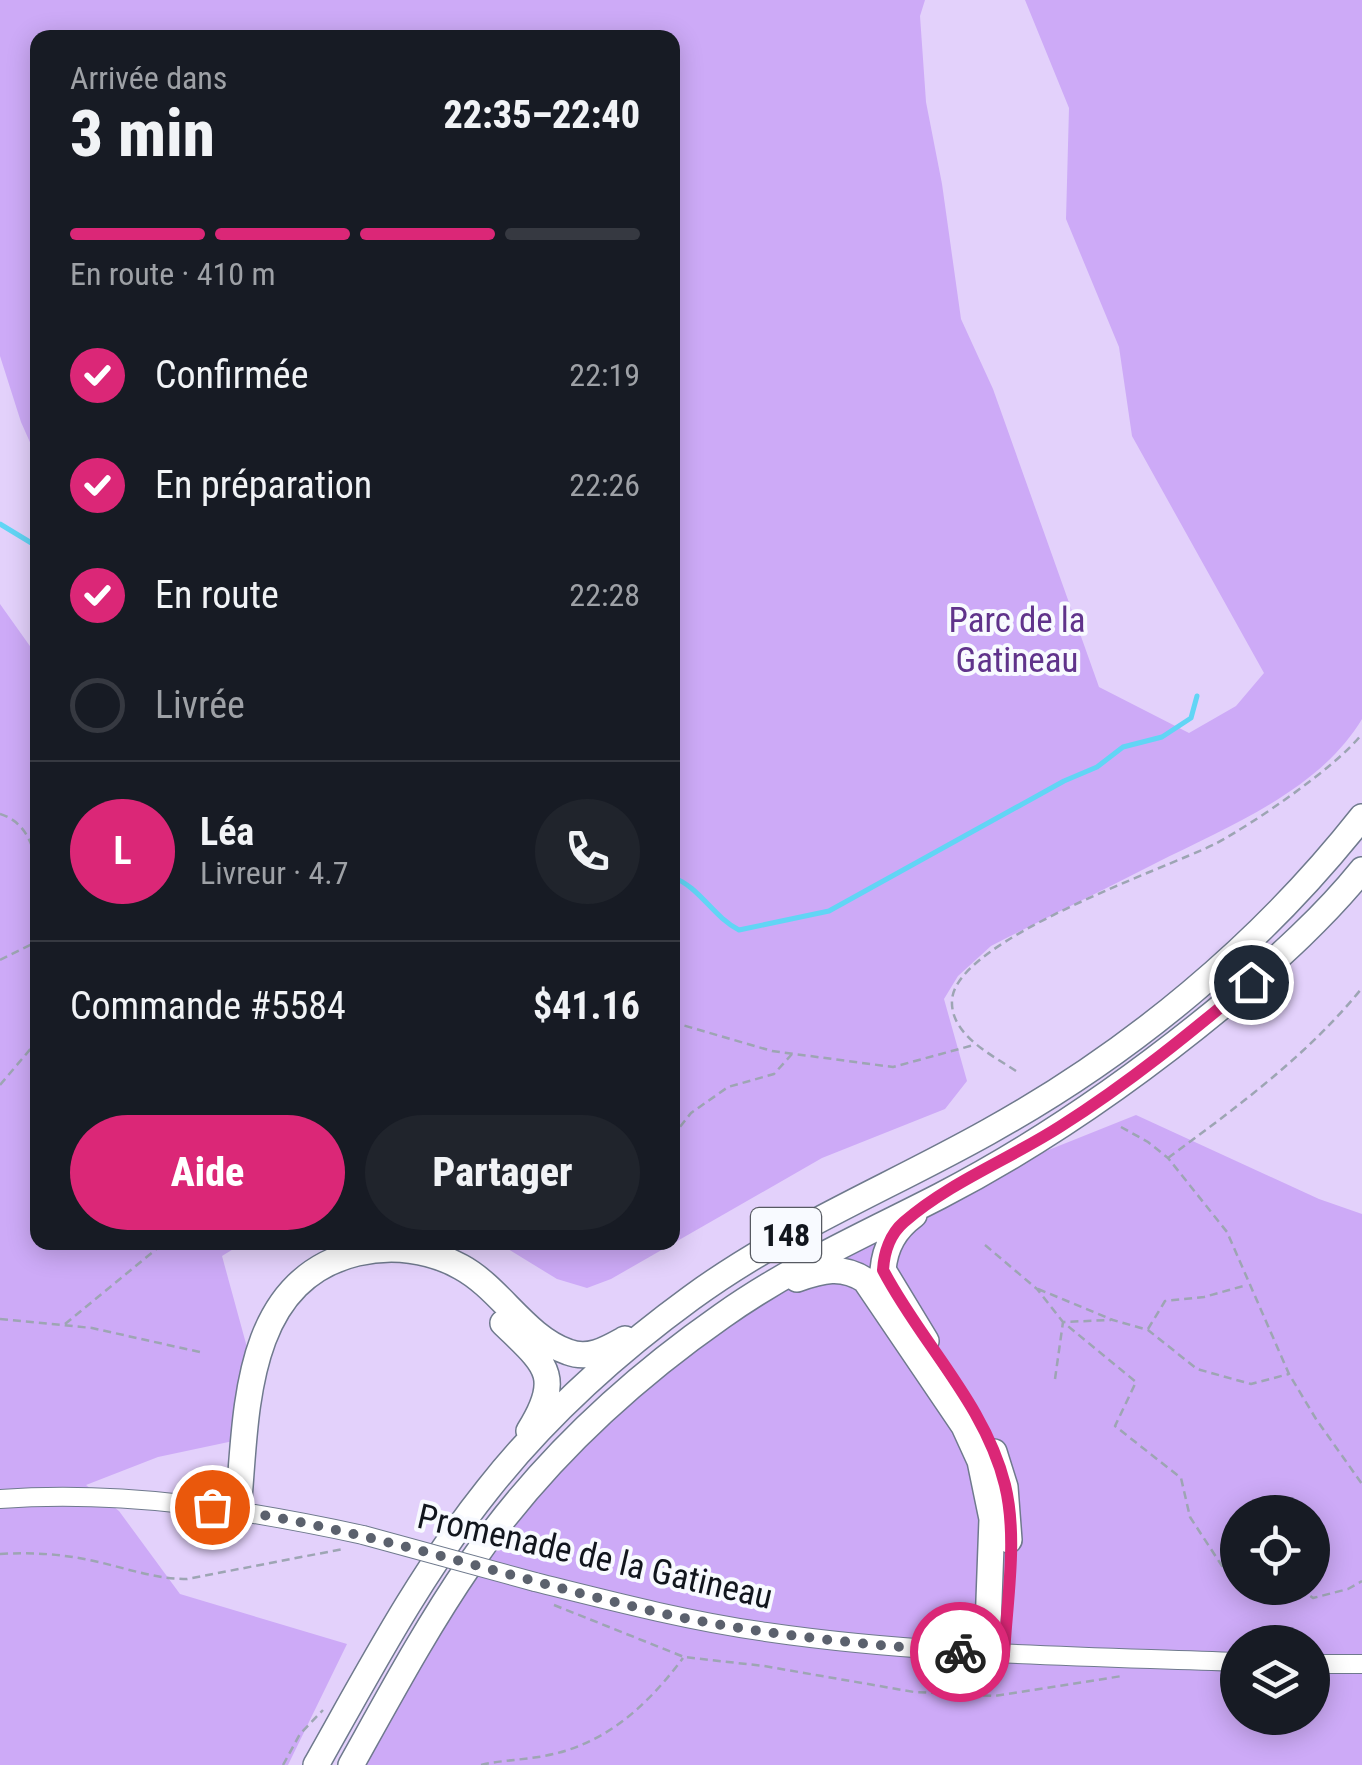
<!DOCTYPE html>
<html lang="fr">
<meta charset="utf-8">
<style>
:root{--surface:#171b24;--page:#20242c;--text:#f1f3f6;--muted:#9ea1a6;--line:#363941;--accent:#db2777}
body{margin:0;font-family:"Roboto Condensed",sans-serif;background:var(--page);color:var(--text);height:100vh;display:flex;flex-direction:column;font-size:38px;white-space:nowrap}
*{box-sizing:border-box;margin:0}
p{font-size:32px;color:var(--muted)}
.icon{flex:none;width:55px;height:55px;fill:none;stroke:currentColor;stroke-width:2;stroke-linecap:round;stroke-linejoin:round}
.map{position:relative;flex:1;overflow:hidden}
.details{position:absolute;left:30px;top:30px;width:650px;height:1220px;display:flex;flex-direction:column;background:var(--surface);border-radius:20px;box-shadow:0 5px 25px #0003}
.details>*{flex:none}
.fabs{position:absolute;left:1220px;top:1495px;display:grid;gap:20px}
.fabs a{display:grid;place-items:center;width:110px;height:110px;border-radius:50%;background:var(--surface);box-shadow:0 5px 25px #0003;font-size:50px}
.pin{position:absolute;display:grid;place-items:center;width:85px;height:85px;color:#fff;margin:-42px;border:5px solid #fff;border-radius:50%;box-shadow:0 2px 10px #0007}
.courier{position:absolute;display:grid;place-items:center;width:100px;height:100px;margin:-50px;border:8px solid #db2777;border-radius:50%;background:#fff;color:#222;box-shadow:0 2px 12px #0007}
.overview em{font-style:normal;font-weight:800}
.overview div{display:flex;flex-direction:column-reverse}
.overview{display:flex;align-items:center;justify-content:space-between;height:170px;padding:0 40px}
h1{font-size:65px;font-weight:800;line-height:75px}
.bar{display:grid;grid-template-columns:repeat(4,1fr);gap:15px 10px;align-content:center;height:120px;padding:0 40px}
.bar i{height:12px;border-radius:8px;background:var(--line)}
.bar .current{background:var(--accent)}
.bar p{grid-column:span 4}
.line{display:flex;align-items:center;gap:25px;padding:0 40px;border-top:2px solid var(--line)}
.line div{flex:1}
.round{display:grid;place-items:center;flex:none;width:105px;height:105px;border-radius:52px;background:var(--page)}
ol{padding:0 40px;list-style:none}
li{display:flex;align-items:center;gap:30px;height:110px}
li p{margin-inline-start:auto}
li .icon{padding:10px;border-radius:50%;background:var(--accent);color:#fff;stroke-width:4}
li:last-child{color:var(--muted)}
li i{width:55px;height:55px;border:5px solid var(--line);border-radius:50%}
.button{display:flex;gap:20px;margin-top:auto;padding:20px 40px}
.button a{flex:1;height:115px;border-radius:60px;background:var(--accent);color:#fff;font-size:40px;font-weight:800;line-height:115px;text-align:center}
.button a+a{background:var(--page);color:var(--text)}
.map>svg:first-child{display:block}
</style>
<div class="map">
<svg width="1362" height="1765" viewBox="0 0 1362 1765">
<rect width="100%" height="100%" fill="#e3edff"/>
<path fill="#e3d1fb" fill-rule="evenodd" d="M0 0H1362V1765H0ZM38 38H672V1242H38ZM1238 1512H1312V1588H1238ZM1238 1642H1312V1718H1238Z"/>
<path fill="#cdaaf7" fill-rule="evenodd" d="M0 0H925L920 16 926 102 942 184 961 319 993 389 1099 687 1189 733 1236 706 1264 673 1132 436 1119 347 1066 219 1069 108 1025 0H1362V719C1319 791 1227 827 1156 863 1101 891 1046 918 991 946L958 976 944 999 967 1081 945 1109 822 1158 611 1279 587 1288 557 1279 498 1243 672 1242V38H38L37 458 21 422 0 356Z
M0 604 37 656 38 1242 243 1243 222 1256 248 1351 238 1440 158 1457 86 1485 119 1511 180 1594 347 1644 288 1765H0Z
M1136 1115 1319 1199 1362 1214V1765H353L474 1552 678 1352 789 1280 935 1213 1036 1155ZM1238 1512H1312V1588H1238ZM1238 1642H1312V1718H1238Z"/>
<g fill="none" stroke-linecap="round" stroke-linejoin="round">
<path stroke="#61d5f5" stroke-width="5" d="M0 524 38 547
M672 877C700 887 712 916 739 930L829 911 1064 781 1097 767 1123 747 1162 737 1191 718 1197 696"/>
<defs>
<path id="tertiary" d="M0 1499C123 1490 243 1509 363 1535
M535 1582C611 1601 688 1621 766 1632 923 1655 1080 1656 1238 1662
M1312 1664H1362"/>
<path id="trunk" d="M914 1215C895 1229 885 1246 883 1270L926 1341
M797 1279C822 1270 842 1265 865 1280L964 1426 980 1461 992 1519 987 1654
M503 1323C545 1364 564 1375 529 1431
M994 1452 1005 1487 1009 1540
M238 1510C247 1417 241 1281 357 1253 392 1245 429 1249 461 1267 500 1288 525 1337 568 1352 589 1360 607 1349 625 1339
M316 1765C369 1671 420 1574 488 1489 545 1417 617 1352 691 1298 784 1230 888 1188 988 1132 1131 1053 1261 945 1362 817
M351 1765C389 1697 426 1628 470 1564 537 1467 626 1383 722 1316 791 1267 866 1234 940 1196 1046 1141 1142 1073 1233 997 1279 957 1324 917 1362 870"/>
</defs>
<use href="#tertiary" stroke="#6f7a8d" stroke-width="20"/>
<use href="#trunk" stroke="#6f7a8d" stroke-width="28"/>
<path stroke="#9da5b3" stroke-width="2.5" stroke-dasharray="8 5" stroke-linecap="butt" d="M0 814C26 822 33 845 38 869
M0 960 38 941
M672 1022 772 1051 893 1067 974 1045
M1016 1071C992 1055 950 1035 952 1000 956 940 1162 870 1215 844 1254 823 1335 768 1362 734
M0 1085 38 1040
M38 1111 31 1133 38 1140
M1121 1127 1148 1142 1168 1158 1227 1232 1289 1374 1316 1419 1362 1484
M672 1137 691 1113 728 1087 774 1074 792 1054
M1168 1158C1237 1107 1308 1055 1362 988
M985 1245 1037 1289 1063 1322 1136 1382 1115 1426 1181 1478 1190 1517 1222 1566 1238 1568
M1038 1289 1113 1320 1148 1330 1197 1369 1251 1384 1289 1374
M0 1319 92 1328 204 1353
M65 1324 165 1242
M1148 1329 1165 1301 1204 1297 1247 1285
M1055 1379 1063 1322 1111 1320
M0 1554C32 1552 62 1554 94 1561 126 1568 154 1579 187 1579L343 1549
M1300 1588 1313 1598 1348 1589 1362 1581
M554 1605 684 1657 764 1666 914 1692 995 1696 1122 1676
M283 1765 300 1734 323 1710
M481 1765C502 1760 523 1760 544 1756 605 1745 647 1706 683 1658"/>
<use href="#tertiary" stroke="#fff" stroke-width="18"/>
<use href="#trunk" stroke="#fff" stroke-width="25"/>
<defs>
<path id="tertiary-bridge" d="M363 1535 535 1582"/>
</defs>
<use href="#tertiary-bridge" stroke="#6f7a8d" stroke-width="20" stroke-linecap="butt"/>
<use href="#tertiary-bridge" stroke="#fff" stroke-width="18"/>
</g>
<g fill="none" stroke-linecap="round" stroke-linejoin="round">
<path stroke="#5b616d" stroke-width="10" stroke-dasharray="0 18" d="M212 1507C366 1528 514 1580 665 1614 762 1635 861 1644 960 1652"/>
<path stroke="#db2777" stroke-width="12" d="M960 1652 1004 1654C1007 1600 1018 1538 1005 1485 985 1404 921 1343 883 1270 884 1253 890 1234 904 1222 950 1182 1010 1159 1061 1126 1129 1083 1190 1033 1251 982"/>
</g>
<g text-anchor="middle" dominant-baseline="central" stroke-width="8" stroke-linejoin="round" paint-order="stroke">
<rect fill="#f8faff" stroke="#575a62" stroke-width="2.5" x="751" y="1208" width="70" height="54" rx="8"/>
<g font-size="32" font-weight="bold" fill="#12161e">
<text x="786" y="1235">148</text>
</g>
<g font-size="35" fill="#60338b" stroke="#f8faff">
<text x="1017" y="620">Parc de la<tspan x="1017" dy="40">Gatineau</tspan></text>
</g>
<g font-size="35" fill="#12161e" stroke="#f8faff">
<text transform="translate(595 1557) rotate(13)">Promenade de la Gatineau</text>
</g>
</g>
</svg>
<div class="fabs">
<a><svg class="icon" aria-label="locate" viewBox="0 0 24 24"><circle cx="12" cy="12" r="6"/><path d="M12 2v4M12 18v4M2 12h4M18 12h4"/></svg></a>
<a><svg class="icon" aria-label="layers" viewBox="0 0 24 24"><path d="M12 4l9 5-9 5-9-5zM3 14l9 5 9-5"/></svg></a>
</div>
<div class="pin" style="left:212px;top:1507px;background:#ea580c"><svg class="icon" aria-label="bag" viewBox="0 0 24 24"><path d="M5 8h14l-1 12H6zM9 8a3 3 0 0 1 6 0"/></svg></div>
<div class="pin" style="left:1251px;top:982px;background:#1f2937"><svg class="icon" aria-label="home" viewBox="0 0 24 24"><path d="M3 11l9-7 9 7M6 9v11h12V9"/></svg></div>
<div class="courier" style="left:960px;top:1652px"><svg class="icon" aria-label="bike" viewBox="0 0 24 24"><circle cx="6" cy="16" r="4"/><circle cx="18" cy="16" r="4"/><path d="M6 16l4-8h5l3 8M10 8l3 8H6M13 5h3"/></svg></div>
<section class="details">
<div class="overview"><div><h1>3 min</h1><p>Arrivée dans</p></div><em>22:35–22:40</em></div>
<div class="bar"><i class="current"></i><i class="current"></i><i class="current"></i><i></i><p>En route · 410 m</p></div>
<ol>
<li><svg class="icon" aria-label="check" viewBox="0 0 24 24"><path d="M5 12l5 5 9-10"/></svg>Confirmée<p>22:19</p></li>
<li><svg class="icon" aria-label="check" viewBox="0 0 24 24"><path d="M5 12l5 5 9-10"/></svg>En préparation<p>22:26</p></li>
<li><svg class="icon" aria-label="check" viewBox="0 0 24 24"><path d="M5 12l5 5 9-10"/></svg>En route<p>22:28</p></li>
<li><i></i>Livrée</li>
</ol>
<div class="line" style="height:180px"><b class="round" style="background:var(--accent);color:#fff">L</b><div><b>Léa</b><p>Livreur · 4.7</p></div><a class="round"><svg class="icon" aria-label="phone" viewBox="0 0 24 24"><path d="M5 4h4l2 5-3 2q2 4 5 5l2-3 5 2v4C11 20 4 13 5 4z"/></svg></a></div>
<div class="line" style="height:130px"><div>Commande #5584</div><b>$41.16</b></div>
<div class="button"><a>Aide</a><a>Partager</a></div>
</section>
</div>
